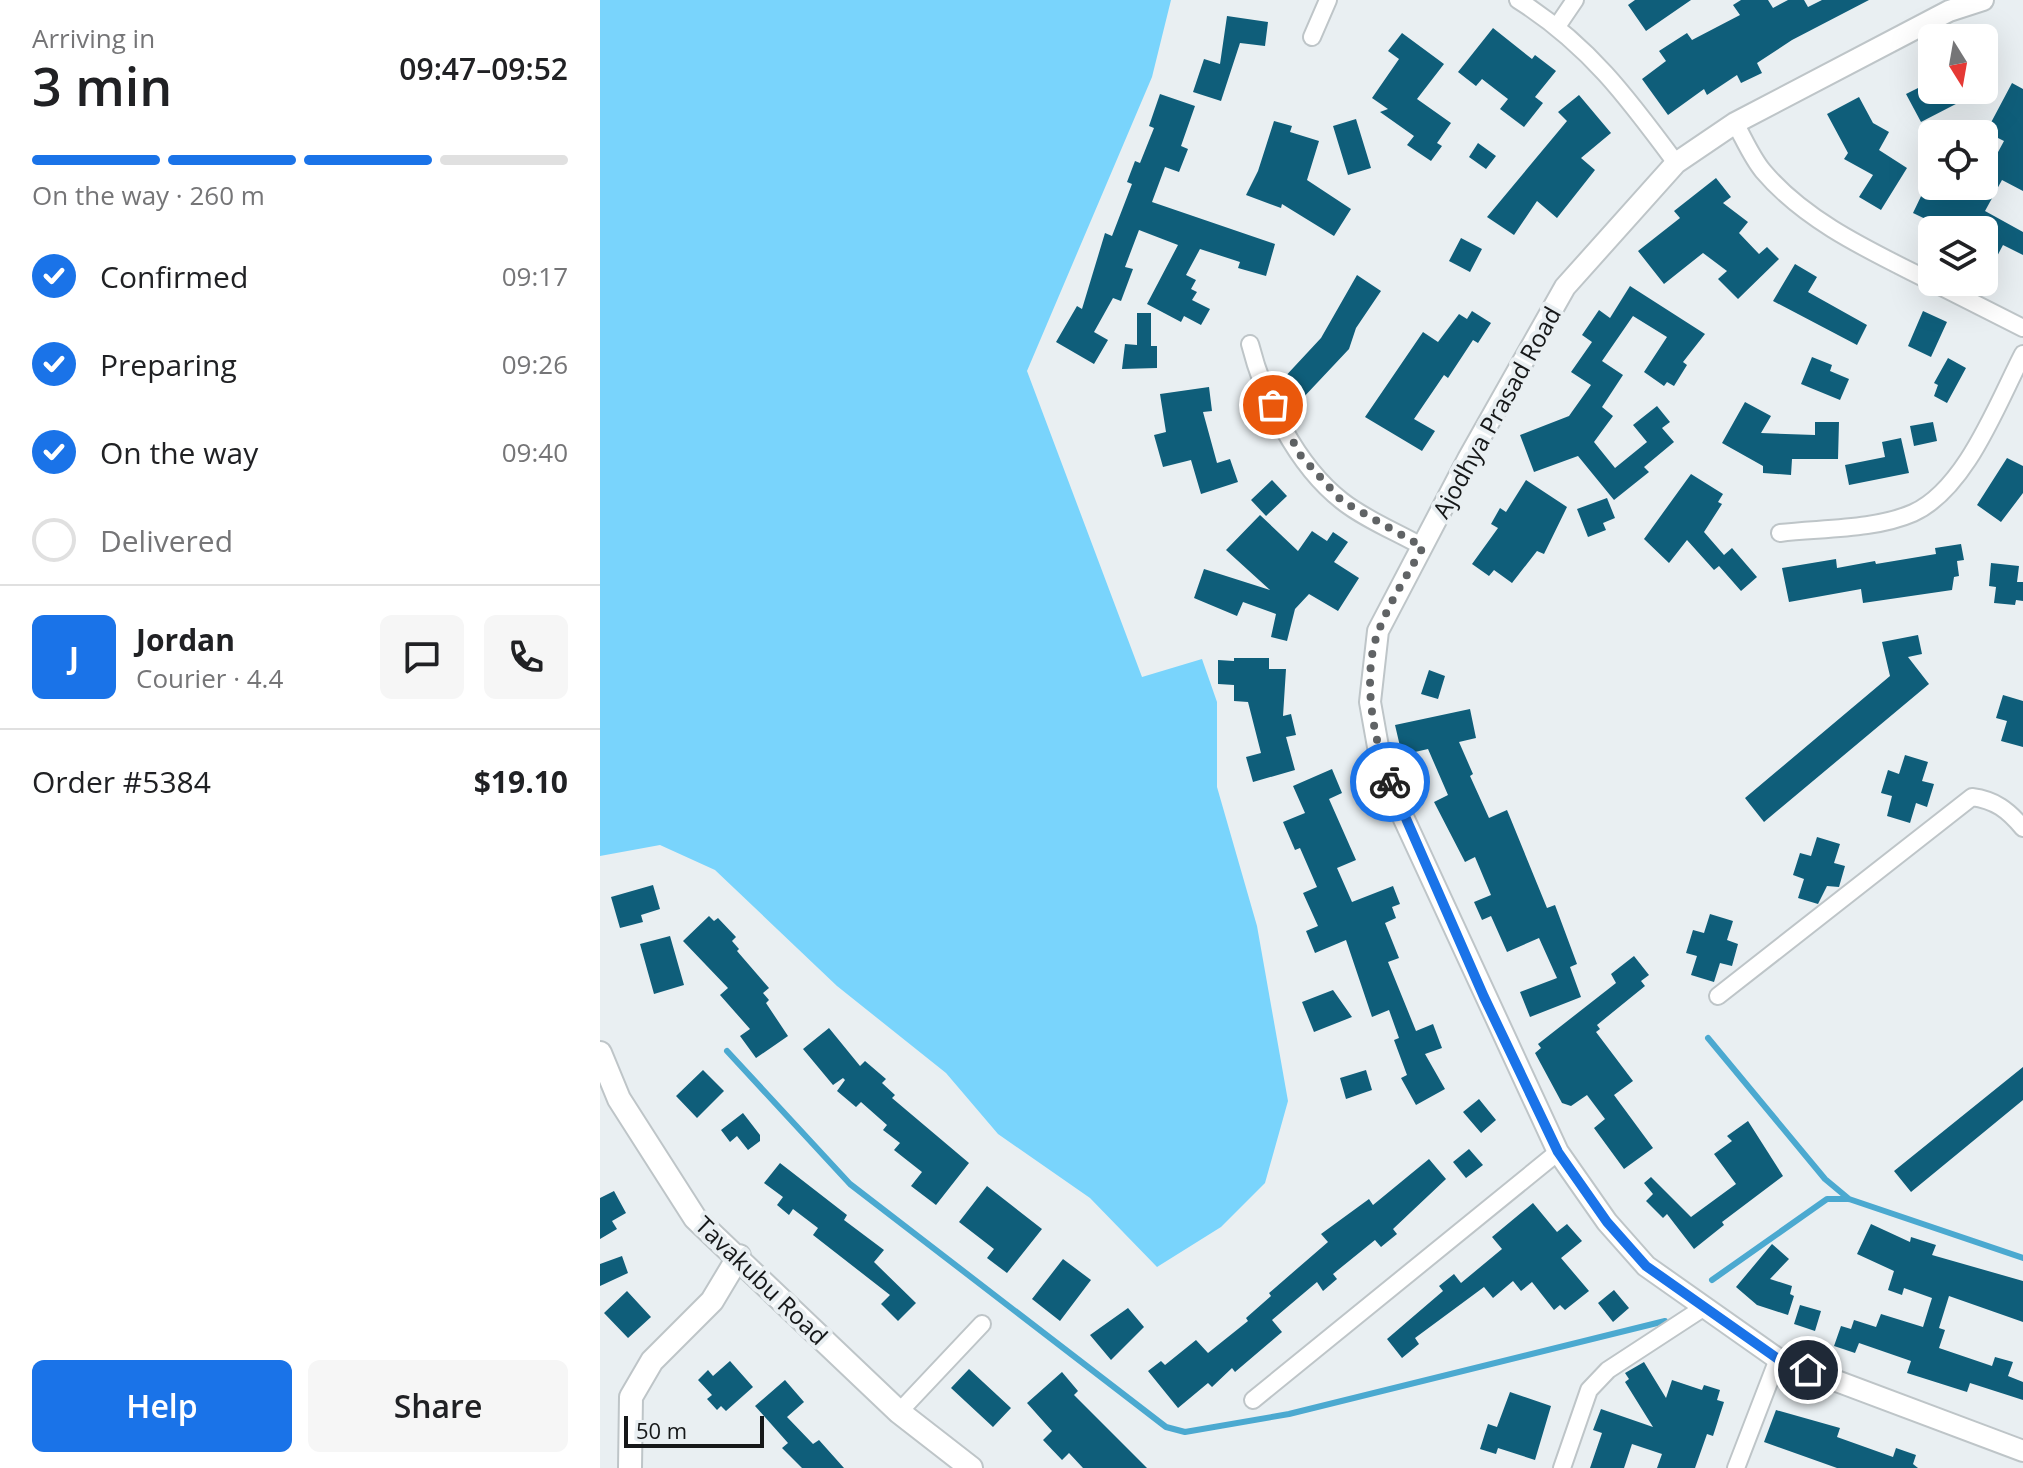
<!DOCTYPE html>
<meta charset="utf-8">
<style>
:root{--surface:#fff;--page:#f6f6f6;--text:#202124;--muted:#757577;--line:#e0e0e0;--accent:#1a73e8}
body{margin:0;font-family:"Open Sans",sans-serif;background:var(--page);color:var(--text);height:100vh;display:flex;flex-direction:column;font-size:30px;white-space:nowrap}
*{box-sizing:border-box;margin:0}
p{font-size:26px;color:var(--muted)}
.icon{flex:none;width:44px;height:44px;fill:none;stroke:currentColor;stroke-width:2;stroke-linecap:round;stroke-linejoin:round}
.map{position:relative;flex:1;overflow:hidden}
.details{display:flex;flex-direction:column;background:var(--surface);width:600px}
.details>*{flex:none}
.needle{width:52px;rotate:169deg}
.controls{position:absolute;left:1318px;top:24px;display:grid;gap:16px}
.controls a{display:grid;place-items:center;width:80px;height:80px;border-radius:12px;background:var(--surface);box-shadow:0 8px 32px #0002;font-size:40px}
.scale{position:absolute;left:24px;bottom:20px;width:140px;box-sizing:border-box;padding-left:8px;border:4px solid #161819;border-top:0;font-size:22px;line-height:28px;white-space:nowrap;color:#161819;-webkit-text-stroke:6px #e9eff2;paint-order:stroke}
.pin{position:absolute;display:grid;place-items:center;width:68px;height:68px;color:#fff;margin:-34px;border:4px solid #fff;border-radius:50%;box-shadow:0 2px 8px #0007}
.courier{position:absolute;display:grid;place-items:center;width:80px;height:80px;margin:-40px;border:6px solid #1a73e8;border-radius:50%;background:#fff;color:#222;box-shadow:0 2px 10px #0007}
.overview em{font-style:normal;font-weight:600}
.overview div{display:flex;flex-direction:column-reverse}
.overview{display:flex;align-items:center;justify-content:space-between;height:136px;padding:0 32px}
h1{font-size:52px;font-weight:600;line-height:60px}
.bar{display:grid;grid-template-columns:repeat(4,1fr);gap:12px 8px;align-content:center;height:96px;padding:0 32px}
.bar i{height:10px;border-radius:6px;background:var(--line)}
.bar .selected{background:var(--accent)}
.bar p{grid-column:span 4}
.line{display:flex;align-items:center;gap:20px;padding:0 32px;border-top:2px solid var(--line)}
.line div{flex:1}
.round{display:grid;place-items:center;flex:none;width:84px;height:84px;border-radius:12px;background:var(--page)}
ol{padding:0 32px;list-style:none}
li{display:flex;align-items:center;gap:24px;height:88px}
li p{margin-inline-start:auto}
li .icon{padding:8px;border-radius:50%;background:var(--accent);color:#fff;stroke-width:4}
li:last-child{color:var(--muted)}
li i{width:44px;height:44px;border:4px solid var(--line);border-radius:50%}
.primary-button{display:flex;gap:16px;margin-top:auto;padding:16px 32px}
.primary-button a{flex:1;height:92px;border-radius:12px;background:var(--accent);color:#fff;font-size:32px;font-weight:600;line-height:92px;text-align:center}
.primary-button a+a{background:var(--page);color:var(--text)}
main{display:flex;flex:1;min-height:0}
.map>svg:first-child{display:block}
</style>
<main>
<section class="details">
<div class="overview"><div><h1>3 min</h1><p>Arriving in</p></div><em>09:47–09:52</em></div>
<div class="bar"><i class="selected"></i><i class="selected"></i><i class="selected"></i><i></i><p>On the way · 260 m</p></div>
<ol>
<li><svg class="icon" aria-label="check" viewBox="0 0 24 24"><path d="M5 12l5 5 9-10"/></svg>Confirmed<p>09:17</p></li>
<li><svg class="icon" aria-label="check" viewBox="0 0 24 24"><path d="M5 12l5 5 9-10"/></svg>Preparing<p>09:26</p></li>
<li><svg class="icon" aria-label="check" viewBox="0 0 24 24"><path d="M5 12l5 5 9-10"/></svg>On the way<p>09:40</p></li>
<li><i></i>Delivered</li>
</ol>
<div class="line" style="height:144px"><b class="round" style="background:var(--accent);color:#fff">J</b><div><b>Jordan</b><p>Courier · 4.4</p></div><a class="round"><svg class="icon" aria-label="chat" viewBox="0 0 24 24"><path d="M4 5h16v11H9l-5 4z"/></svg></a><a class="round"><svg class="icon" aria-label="phone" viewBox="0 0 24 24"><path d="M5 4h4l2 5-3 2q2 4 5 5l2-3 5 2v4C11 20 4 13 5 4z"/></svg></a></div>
<div class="line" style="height:104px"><div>Order #5384</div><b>$19.10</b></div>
<div class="primary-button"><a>Help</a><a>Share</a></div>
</section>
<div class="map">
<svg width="1423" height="1468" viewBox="0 0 1423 1468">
<rect width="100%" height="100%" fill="#e9eff2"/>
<path fill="#79d4fc" d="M0 0H571L552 77 427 371 542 677 602 659 617 702V787L657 926 688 1101 665 1183 621 1227 557 1267 490 1198 398 1134 346 1073 237 986 115 870 60 845 0 856Z"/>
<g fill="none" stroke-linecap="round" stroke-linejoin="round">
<path stroke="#4ba9d0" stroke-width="6" d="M1108 1038 1225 1179 1249 1199
M127 1051 250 1184 566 1427 585 1432 689 1414 1065 1321
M1112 1280 1227 1199H1249L1423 1258"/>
</g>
<path fill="#0f5e7a" d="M1035 0H1091L1046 31 1028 5Z
M1141 0H1168L1173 8 1188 0H1204L1208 7 1222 0H1269L1192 40 1157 63 1162 73 1141 83 1137 75 1107 95 1104 89 1068 115 1042 79 1066 61 1059 51 1087 33 1092 40 1140 15 1133 5Z
M627 16 668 22 665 46 640 43 621 101 593 92 604 59 620 64Z
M893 28 932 59 935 55 956 71 935 97 943 103 924 127 900 109 908 99 882 79 876 86 858 72Z
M802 33 844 64 817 99 851 123 837 143 842 146 831 161 807 145 814 136 780 112 788 109 772 98 799 59 788 51Z
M1332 81V90H1383L1321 122 1306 94Z
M1412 83 1423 89V191L1402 180 1385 211 1423 232V255L1403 245 1384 281V230H1364L1344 219 1340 226 1313 213 1324 190 1329 192 1332 186H1384V178L1404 141 1386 132Z
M560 94 595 106 581 146 588 149 579 172 565 167 552 202 675 244 666 276 638 268 640 262 600 249 586 275 596 280 591 289 597 292 592 300 610 309 601 325 584 316 581 322 547 304 578 245 539 230 525 267 533 269 521 301 513 298 494 332 508 340 494 364 456 342 477 306 482 309 505 233 512 236 532 184 527 182 535 161 540 163 554 128 549 126Z
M979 95 1011 133 981 158 995 170 957 218 937 201 914 235 887 217 967 121 958 112Z
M1259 97 1273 123 1289 132 1279 150 1307 168 1281 210 1259 197 1273 175 1244 159 1248 153 1227 114Z
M756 119 771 168 748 175 733 126Z
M674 121 692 126 690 132 719 141 707 180 751 209 734 236 682 204 681 208 646 195 658 171Z
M878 143 896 156 886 169 869 157Z
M1116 178 1131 197 1123 203 1148 222 1139 233 1159 254 1167 247 1179 259 1138 299 1118 279 1127 271 1103 253 1064 284 1038 251 1080 218 1074 211Z
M861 238 882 249 870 272 849 261Z
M1195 264 1217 277 1208 292 1267 325 1257 345 1173 301Z
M757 275 781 291 756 328 749 349 701 400 681 381 721 338Z
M1030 286 1105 334 1083 362 1087 365 1074 386 1067 382 1064 386 1044 372 1067 337 1033 316 1002 361 1023 375 1002 407 1013 416 994 442 1015 468 1047 442 1033 425 1057 406 1070 422 1062 428 1074 442 1044 467 1049 472 1014 500 978 456 934 472 920 435 969 416 991 385 971 372 992 342 982 335 999 310 1010 318Z
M872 311 891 323 878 343 873 340 848 378 844 375 814 419 835 431 822 451 765 417 823 332 838 342 859 314 867 319Z
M1323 311 1347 322 1331 357 1308 346Z
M537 313H551V346H557V368L522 369 525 344 537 345Z
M1212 357 1232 365 1230 371 1249 379 1240 400 1201 384Z
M1348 358 1366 368 1347 403 1334 396 1338 385 1334 383Z
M609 387 612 411 603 412 617 463 630 459 638 482 601 494 591 460 563 467 554 435 566 432 560 394Z
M1145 402 1171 416 1161 433 1215 435V422H1239L1238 459H1192L1191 475 1163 473V466L1122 443Z
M1333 422 1337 441 1314 446 1310 426Z
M1301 438 1309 473 1249 485 1245 465 1285 457 1282 442Z
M1407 458 1423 466V493L1401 522 1377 505Z
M1091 474 1123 494 1118 502 1122 504 1104 532 1124 555 1132 548 1157 577 1141 591 1119 566 1114 570 1087 540 1069 563 1044 539Z
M672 480 687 496 666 516 651 500Z
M926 480 967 507 944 554 937 551 912 583 894 570 889 576 872 564 898 528 891 524 900 508 906 512Z
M1007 498 1015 518 1003 523 1006 530 988 537 977 509Z
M660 515 698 551 712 531 727 541 733 532 748 542 734 562 759 578 738 611 709 594 695 609 687 641 671 637 676 614 643 602 637 616 594 598 604 569 670 590 626 550Z
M1361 544 1364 560 1357 561 1359 576 1354 577 1352 590 1263 603 1261 589 1189 602 1182 568 1236 559 1237 568 1275 561 1276 564 1336 554 1335 548Z
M1391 563 1419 566 1417 582H1423V601L1416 600 1415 605 1394 603 1396 587 1389 586Z
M1318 635 1322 654 1308 657 1329 684 1164 822 1145 798 1290 676 1282 642Z
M634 658H669V669H686L683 716 691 714 696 735 686 737 695 770 653 782 646 757 661 753 648 702 634 701V685L618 684V660L634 661Z
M829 670 845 676 838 699 821 694Z
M1403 695 1423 701V747L1401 741 1407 721 1396 718Z
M870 709 876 738 859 742 873 774 870 776 889 818 907 810 947 908 955 905 977 964 970 967 981 997 930 1017 920 992 957 978 939 938 907 952 891 916 882 920 874 902 891 895 875 857 865 862 834 802 848 795 828 749 802 755 795 725Z
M1305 755 1328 762 1322 781 1334 784 1327 807 1316 803 1310 823 1287 816 1292 796 1281 793 1288 770 1299 774Z
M732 769 742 793 729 799 756 860 737 868 752 902 793 886 800 904 792 907 796 918 785 923 799 958 788 962 816 1031 833 1024 842 1048 825 1054 845 1089 816 1105 801 1078 807 1075 794 1040 799 1038 789 1010 772 1017 746 940 715 953 706 931 718 926 703 893 717 887 700 848 695 850 683 822 705 813 693 786Z
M1217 837 1240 844 1234 863 1245 866 1239 887 1227 886 1218 904 1198 898 1204 879 1193 875 1200 853 1211 856Z
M53 885 60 909 41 915 43 922 20 928 11 897Z
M1110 914 1133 921 1127 940 1138 944 1132 966 1120 963 1114 982 1091 975 1097 956 1086 953 1093 930 1104 933Z
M109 916 114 921 118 918 136 937 132 941 139 949 137 951 169 988 163 993 169 1000 166 1003 188 1036 156 1058 140 1036 150 1029 120 995 128 988 83 941Z
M70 936 84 985 54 994 40 944Z
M1034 956 1049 975 1041 981 1045 986 997 1025 1000 1029 996 1032 1033 1081 1014 1095 1053 1148 1024 1169 994 1128 1005 1119 987 1095 971 1106 962 1103 935 1053 941 1048 938 1044 1016 983 1011 974Z
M733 990 752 1017 714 1032 702 1002Z
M229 1028 260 1066 265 1061 286 1079 282 1083 295 1095 292 1098 369 1163 336 1205 311 1186 322 1172 294 1150 300 1143 283 1130 287 1125 261 1102 256 1107 237 1091 245 1080 243 1078 233 1085 203 1049Z
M1423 1067V1100L1311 1192 1294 1171Z
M103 1070 124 1091 97 1118 76 1096Z
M766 1070 772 1090 746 1099 740 1078Z
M879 1099 896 1120 881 1133 863 1112Z
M143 1113 160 1135V1141L148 1150 137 1136 130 1142 121 1130Z
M1148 1121 1183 1176 1122 1222 1124 1225 1094 1249 1067 1214 1063 1218 1046 1201 1053 1194 1044 1183 1051 1177 1091 1217 1136 1184 1114 1154 1132 1141 1127 1136Z
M869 1149 883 1165 866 1178 853 1162Z
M829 1159 846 1179 793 1229 797 1234 781 1247 775 1240 733 1274 737 1279 723 1291 717 1282 672 1320 682 1332 635 1372 632 1368 612 1387 608 1383 578 1408 548 1371 561 1361 565 1365 596 1340 608 1353 648 1321 646 1318 671 1296 669 1293 728 1242 721 1234 769 1199 773 1205Z
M180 1163 247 1215 244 1220 284 1250 274 1262 316 1303 298 1321 281 1304 290 1295 213 1235 218 1228 193 1209 189 1215 177 1205 183 1197 164 1183Z
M387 1186 442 1229 407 1273 387 1258 394 1249 359 1222Z
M14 1191 26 1213 12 1221 17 1229 0 1239V1198Z
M933 1203 957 1232 967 1224 982 1241 961 1258 989 1291 965 1310 960 1305 954 1310 932 1282 921 1291 913 1281 893 1298 884 1287 815 1338 819 1344 802 1358 787 1339 843 1291 839 1286 854 1274 861 1283 902 1249 892 1237Z
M1271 1224 1310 1242 1311 1237 1336 1245 1332 1255 1423 1281V1322L1349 1296 1339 1328 1345 1330 1339 1348 1392 1366 1395 1357 1413 1362 1408 1376 1423 1382V1400L1370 1383 1367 1392 1307 1373 1311 1361 1259 1343 1255 1353 1234 1346 1241 1326 1251 1329 1254 1320 1276 1327 1281 1314 1323 1327 1332 1298 1304 1288 1302 1295 1288 1290 1294 1271 1257 1254Z
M1172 1244 1189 1259 1170 1279 1192 1286 1190 1294 1194 1296 1188 1315 1157 1305 1136 1287Z
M22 1256 28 1273 0 1286V1264Z
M463 1259 491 1280 460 1321 432 1299Z
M1014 1290 1029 1308 1013 1322 998 1303Z
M27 1291 51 1317 28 1338 4 1313Z
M1200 1305 1221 1311 1215 1331 1194 1324Z
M528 1308 544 1327 511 1360 490 1335Z
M130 1361 153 1387 126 1411 121 1406 117 1410 107 1399 112 1395 98 1380 108 1370 113 1376Z
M1044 1362 1066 1398 1072 1380 1102 1390 1104 1385 1120 1390 1117 1400 1124 1402 1113 1436 1107 1434 1095 1468H1057L1062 1454 1032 1444 1024 1468H990L1002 1433 993 1430 1001 1409 1053 1427 1025 1382 1029 1379 1025 1373Z
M369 1369 411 1408 393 1427 351 1388Z
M462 1372 478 1391 474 1395 547 1468H483L469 1453 462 1460 443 1440 452 1431 427 1403Z
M185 1380 204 1402 187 1417 213 1444 219 1440 244 1468H202L182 1448 188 1443 155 1406Z
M910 1392 951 1406 935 1460 898 1448 896 1454 880 1449 888 1424 897 1427Z
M1176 1410 1240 1428 1237 1437 1293 1457 1296 1448 1316 1455 1313 1464 1318 1468H1237L1164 1442Z"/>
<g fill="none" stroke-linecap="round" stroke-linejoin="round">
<defs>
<path id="minor" d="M918 0C988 44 1028 98 1076 163
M958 25 975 0
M712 37 728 0
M1135 123C1144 139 1152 158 1163 171 1207 223 1273 252 1332 282
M1332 282 1423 328
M650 344C664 399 696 465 742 501 766 520 797 532 823 547
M1180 533C1222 528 1274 530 1313 513 1366 489 1397 404 1423 354
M1118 996 1372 797C1395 800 1408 810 1423 828
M653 1400 958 1152
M299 1412 382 1324
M962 1468 989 1390 1008 1370 1103 1308
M1136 1468 1178 1359"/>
<path id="tertiary" d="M1383 0 1349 11 1135 123 1076 163 965 287 868 459 778 631 770 702 780 758 804 819 958 1152 1007 1222 1046 1266 1178 1359 1423 1451"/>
<path id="secondary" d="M0 1053 19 1099 95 1218 299 1412 371 1468
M30 1468 31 1397 52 1361 112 1301 139 1256"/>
</defs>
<use href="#minor" stroke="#bec5c8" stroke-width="20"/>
<use href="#tertiary" stroke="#bec5c8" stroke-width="24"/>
<use href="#secondary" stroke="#bec5c8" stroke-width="26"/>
<use href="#minor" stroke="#fff" stroke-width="16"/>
<use href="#tertiary" stroke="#fff" stroke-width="20"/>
<use href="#secondary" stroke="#fff" stroke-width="22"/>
</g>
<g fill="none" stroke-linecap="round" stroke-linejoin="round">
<path stroke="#606365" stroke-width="8" stroke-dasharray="0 14.4" d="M673 405 701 456 742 501 823 547C808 574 790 601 779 630 761 673 773 740 790 782"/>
<path stroke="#1a73e8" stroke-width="10" d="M790 782 884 997 958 1152 1007 1222 1046 1266 1178 1359 1208 1370"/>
</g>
<g text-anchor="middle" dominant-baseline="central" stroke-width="8" stroke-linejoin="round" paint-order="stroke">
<g font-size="24" fill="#161819" stroke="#e9eff2">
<text transform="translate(896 412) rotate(-61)">Ajodhya Prasad Road</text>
<text transform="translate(162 1280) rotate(44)">Tavakubu Road</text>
</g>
</g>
</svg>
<div class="controls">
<a><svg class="needle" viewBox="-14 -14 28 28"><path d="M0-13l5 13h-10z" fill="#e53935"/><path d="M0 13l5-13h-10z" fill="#757577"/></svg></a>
<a><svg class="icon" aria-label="locate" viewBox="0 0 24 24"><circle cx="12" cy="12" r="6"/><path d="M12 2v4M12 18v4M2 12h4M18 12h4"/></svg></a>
<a><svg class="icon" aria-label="layers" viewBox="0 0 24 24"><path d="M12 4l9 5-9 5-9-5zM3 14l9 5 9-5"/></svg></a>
</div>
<div class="scale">50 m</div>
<div class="pin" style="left:673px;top:405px;background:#ea580c"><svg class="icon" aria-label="bag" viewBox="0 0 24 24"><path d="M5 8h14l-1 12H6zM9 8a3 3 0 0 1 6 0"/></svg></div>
<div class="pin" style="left:1208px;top:1370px;background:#1f2937"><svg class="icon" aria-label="home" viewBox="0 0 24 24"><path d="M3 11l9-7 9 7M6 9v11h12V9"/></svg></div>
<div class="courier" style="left:790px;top:782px"><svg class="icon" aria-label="bike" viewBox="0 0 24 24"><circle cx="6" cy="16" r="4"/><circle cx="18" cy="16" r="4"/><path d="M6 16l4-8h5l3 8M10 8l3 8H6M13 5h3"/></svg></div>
</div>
</main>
